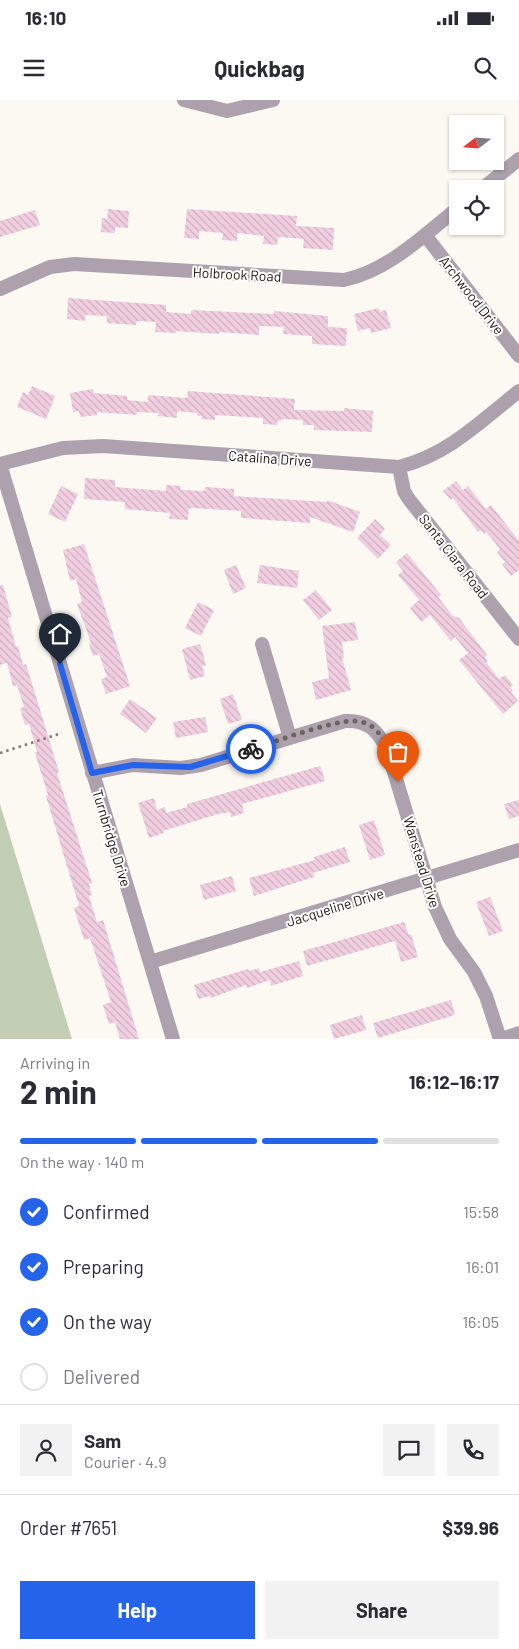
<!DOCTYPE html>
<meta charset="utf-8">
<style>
:root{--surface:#fff;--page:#f2f2f3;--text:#2b2b33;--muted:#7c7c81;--line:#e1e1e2;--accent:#2563eb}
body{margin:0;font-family:Barlow,sans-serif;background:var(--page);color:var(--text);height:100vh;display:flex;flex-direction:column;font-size:19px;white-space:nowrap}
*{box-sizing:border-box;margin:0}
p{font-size:16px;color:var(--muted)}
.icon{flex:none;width:28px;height:28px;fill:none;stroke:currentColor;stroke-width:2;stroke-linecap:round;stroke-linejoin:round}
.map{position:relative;height:939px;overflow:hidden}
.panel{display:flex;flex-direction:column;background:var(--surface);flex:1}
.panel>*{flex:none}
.needle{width:32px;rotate:253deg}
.fabs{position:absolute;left:449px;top:15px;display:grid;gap:10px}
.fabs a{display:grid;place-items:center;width:55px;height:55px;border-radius:0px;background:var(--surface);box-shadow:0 1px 4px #0004;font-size:25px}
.pin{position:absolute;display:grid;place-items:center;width:42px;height:42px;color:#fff;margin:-51px -21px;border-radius:50% 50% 50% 0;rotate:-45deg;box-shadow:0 0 5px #0007}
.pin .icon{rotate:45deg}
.courier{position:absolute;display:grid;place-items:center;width:50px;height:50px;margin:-25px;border:4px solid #2563eb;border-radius:50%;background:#fff;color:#222;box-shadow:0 1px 6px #0007}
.headline em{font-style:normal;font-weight:700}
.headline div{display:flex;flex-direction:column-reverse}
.headline{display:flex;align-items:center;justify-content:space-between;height:85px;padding:0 20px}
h1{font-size:32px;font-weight:700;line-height:38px}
.bar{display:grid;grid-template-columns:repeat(4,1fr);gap:8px 5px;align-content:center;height:60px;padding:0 20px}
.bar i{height:6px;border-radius:4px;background:var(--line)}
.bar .on{background:var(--accent)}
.bar p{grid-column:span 4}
.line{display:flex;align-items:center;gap:12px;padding:0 20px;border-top:1px solid var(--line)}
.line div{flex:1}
.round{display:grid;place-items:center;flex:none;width:52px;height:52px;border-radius:0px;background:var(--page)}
ol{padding:0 20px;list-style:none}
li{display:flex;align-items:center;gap:15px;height:55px}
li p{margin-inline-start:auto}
li .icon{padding:5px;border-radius:50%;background:var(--accent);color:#fff;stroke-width:4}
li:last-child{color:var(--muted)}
li i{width:28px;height:28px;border:2px solid var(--line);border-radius:50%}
.button{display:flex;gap:10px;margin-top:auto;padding:10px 20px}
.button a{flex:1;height:58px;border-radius:0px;background:var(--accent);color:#fff;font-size:20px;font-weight:700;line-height:58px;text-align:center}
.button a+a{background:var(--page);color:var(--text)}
.status{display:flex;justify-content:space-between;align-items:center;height:35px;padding:0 25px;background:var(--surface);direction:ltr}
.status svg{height:14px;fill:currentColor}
header{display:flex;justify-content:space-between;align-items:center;height:65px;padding:0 20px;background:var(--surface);font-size:22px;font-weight:700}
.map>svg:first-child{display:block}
</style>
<div class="status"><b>16:10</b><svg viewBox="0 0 49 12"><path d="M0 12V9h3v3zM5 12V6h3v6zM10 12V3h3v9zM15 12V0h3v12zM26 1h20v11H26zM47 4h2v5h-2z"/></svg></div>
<header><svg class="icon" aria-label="menu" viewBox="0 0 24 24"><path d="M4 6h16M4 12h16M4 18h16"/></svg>Quickbag<svg class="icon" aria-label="search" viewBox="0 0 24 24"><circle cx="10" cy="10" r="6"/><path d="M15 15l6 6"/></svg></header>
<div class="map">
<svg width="519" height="939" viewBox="0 0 519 939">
<defs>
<pattern id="building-back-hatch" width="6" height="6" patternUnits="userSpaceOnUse" patternTransform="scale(1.25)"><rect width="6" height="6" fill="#f1cfe1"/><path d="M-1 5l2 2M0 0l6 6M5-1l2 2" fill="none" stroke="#ceb1c0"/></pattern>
</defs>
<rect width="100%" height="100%" fill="#fcf8f2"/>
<path fill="#c2ceb4" d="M0 704 72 939H0Z"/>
<path fill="url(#building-back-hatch)" d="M108 109 129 111 128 128 115 127V133L101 132 102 118 107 119Z
M187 109 297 116 296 126 334 128 333 150 303 148 304 139 278 137 277 145 263 144 264 136 237 133V141L222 140 223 133 199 131V139L184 138Z
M35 110 40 125 0 137V121Z
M68 198 166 205V212L191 214V210L274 214V211L328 216V227L347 228 346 246 312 244V236L283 234 284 227 259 226V235L219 232V234L176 231V233L155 232 156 222 137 221 136 225 107 223V216L85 215V221L67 219Z
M379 208 380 212 386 210 391 228 371 233 370 228 358 231 354 214Z
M32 286 55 296 46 319 17 307 23 292 28 295Z
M93 289 94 293 127 296V300L148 302V295L187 298 188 291 295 299 294 310 344 311V308L373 311 372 332 314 330V325H303V320L281 319V321H277V325L263 324V318L215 315V320L201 319 202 316H197V313L177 311V318L158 316 159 313 137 312V315L97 312V315L80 317 79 311 73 312 70 293Z
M85 378 115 380V387L166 391V385L181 386 180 390 204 391 205 387 234 389V396L327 402V400L360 412 353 432 310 417V423L241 418V411L192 408 189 409 188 420 169 419 170 413 125 409V402L84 399Z
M456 381 463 390 468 386 486 409 491 405 519 441V470L511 476 502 464 505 462 497 452 500 449 486 432 484 434 481 430 478 432 453 398 451 400 443 391Z
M61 386 78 394 65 422 48 414Z
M375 419 385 429 380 435 391 445 378 459 357 438Z
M84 444 130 586 106 594 101 579 107 577 99 554 93 556 89 544 91 543 77 504 82 502 76 479 70 481 63 450Z
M407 453 441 495 438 497 453 516 459 518 487 555 485 557 488 561 486 562 499 579 505 575 513 585 510 587 513 591 511 592 518 601 503 614 459 560 468 553 455 537 451 541 430 515 421 522 410 508 419 500 398 475 403 471 396 462Z
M236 465 246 488 233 494 224 470Z
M260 465 299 471 297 488 257 483Z
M0 485H3L12 517 8 518 16 547 18 546 23 565 26 564 59 672 57 673 92 783 89 784 92 795 89 796 97 822 103 820 139 939H120L115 922 109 924 103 905 111 902 90 838 84 840 74 808 79 806 46 696 48 695 35 653 37 652 29 624 25 625 20 608 24 607 17 585 13 586 7 563 0 565Z
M316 490 332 510 319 520 303 500Z
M198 502 214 510 201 536 185 528Z
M355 522 358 540 342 542 344 558H342L351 590 316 600 312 582 329 578 322 526Z
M200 544 206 565 202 566 205 576 190 580 182 549Z
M233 594 242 620 228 624 220 599Z
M130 599 157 618 146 633 120 614Z
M205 617 208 632 176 638 173 622Z
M320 666 325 681 242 704 244 713 231 717 230 712 218 714 163 731 164 733 149 738 138 703 154 698 157 710 165 707 166 713 187 707V704Z
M519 700V716L509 719 504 704Z
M374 720 385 755 370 760 359 725Z
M345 747 350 762 313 773 314 777 254 796 249 778 315 760 314 757Z
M232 776 236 791 204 800 200 785Z
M490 797 503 831 489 836 476 802Z
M404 822 409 835 411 834 418 857 401 862 395 841 307 866 303 851Z
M299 861 303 876 271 886 270 880 247 888 246 885 211 898 210 896 198 899 194 885 248 869 249 871 259 868 260 872Z
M451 900 455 915 378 938 373 923Z
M362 915 366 930 334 939 330 925Z"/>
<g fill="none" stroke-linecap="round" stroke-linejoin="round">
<path stroke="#827c74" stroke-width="2.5" stroke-dasharray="2.5 4" stroke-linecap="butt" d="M0 653 62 633"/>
<path stroke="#aca1ac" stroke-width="14" d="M184 0 227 11 273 0
M482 89 519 59
M425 135 519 256
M0 189 50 167 74 164 344 180C388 171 424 135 458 108
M399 367 404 391 408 398 519 539
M262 544 290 638
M92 673 133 665 181 668 201 665 345 621C368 620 377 630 387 649L435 807 450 839 474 872 486 896 500 939
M150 862 519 750
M173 939 0 364 63 348 103 346 399 367C449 354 480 322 519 291
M502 939 519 933"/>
</g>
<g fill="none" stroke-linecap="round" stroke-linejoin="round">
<path stroke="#6b655c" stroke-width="5" stroke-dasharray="0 9" d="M251 649C275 642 333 620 354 621 362 621 370 624 375 629 389 643 392 664 398 682"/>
<path stroke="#2563eb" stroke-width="6" d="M60 564 92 673 133 665 190 667 251 649"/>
</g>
<g text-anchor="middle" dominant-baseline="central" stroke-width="4" stroke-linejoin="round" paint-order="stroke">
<g font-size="14" fill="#1d160b" stroke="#fff">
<text transform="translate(237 174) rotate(3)">Holbrook Road</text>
<text transform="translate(472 195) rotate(52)">Archwood Drive</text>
<text transform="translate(270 358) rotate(4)">Catalina Drive</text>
<text transform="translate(454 456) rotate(52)">Santa Clara Road</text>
<text transform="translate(112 738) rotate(73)">Turnbridge Drive</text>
<text transform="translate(422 762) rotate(73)">Wanstead Drive</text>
<text transform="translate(335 807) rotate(-17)">Jacqueline Drive</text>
</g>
</g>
</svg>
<div class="fabs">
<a><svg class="needle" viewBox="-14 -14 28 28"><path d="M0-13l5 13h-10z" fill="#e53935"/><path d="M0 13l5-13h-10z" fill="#7c7c81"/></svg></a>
<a><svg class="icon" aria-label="locate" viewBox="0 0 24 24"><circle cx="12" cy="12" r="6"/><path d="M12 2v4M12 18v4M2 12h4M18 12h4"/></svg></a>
</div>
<div class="pin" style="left:398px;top:682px;background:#ea580c"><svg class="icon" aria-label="bag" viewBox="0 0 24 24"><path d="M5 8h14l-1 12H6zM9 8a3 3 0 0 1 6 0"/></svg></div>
<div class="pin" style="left:60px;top:564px;background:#1f2937"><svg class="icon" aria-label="home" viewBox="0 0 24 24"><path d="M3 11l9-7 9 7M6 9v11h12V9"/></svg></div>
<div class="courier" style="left:251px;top:649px"><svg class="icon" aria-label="bike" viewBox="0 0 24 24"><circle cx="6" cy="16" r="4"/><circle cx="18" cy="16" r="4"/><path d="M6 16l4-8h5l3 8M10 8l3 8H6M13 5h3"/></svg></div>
</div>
<section class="panel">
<div class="headline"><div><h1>2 min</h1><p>Arriving in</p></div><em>16:12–16:17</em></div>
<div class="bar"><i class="on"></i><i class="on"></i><i class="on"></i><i></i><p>On the way · 140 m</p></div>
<ol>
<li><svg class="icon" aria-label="check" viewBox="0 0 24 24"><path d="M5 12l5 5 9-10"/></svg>Confirmed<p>15:58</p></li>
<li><svg class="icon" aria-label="check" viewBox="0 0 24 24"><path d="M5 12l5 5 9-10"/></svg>Preparing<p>16:01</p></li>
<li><svg class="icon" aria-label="check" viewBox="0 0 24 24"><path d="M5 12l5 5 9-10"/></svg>On the way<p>16:05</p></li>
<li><i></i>Delivered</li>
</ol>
<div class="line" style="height:90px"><a class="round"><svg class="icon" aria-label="person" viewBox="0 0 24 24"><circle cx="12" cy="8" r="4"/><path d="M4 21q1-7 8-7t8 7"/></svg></a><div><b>Sam</b><p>Courier · 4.9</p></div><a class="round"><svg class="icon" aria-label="chat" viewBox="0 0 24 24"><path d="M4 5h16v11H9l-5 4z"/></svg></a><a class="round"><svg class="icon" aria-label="phone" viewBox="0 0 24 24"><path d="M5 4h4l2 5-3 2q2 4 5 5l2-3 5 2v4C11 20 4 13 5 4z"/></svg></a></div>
<div class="line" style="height:65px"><div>Order #7651</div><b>$39.96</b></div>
<div class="button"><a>Help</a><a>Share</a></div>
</section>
